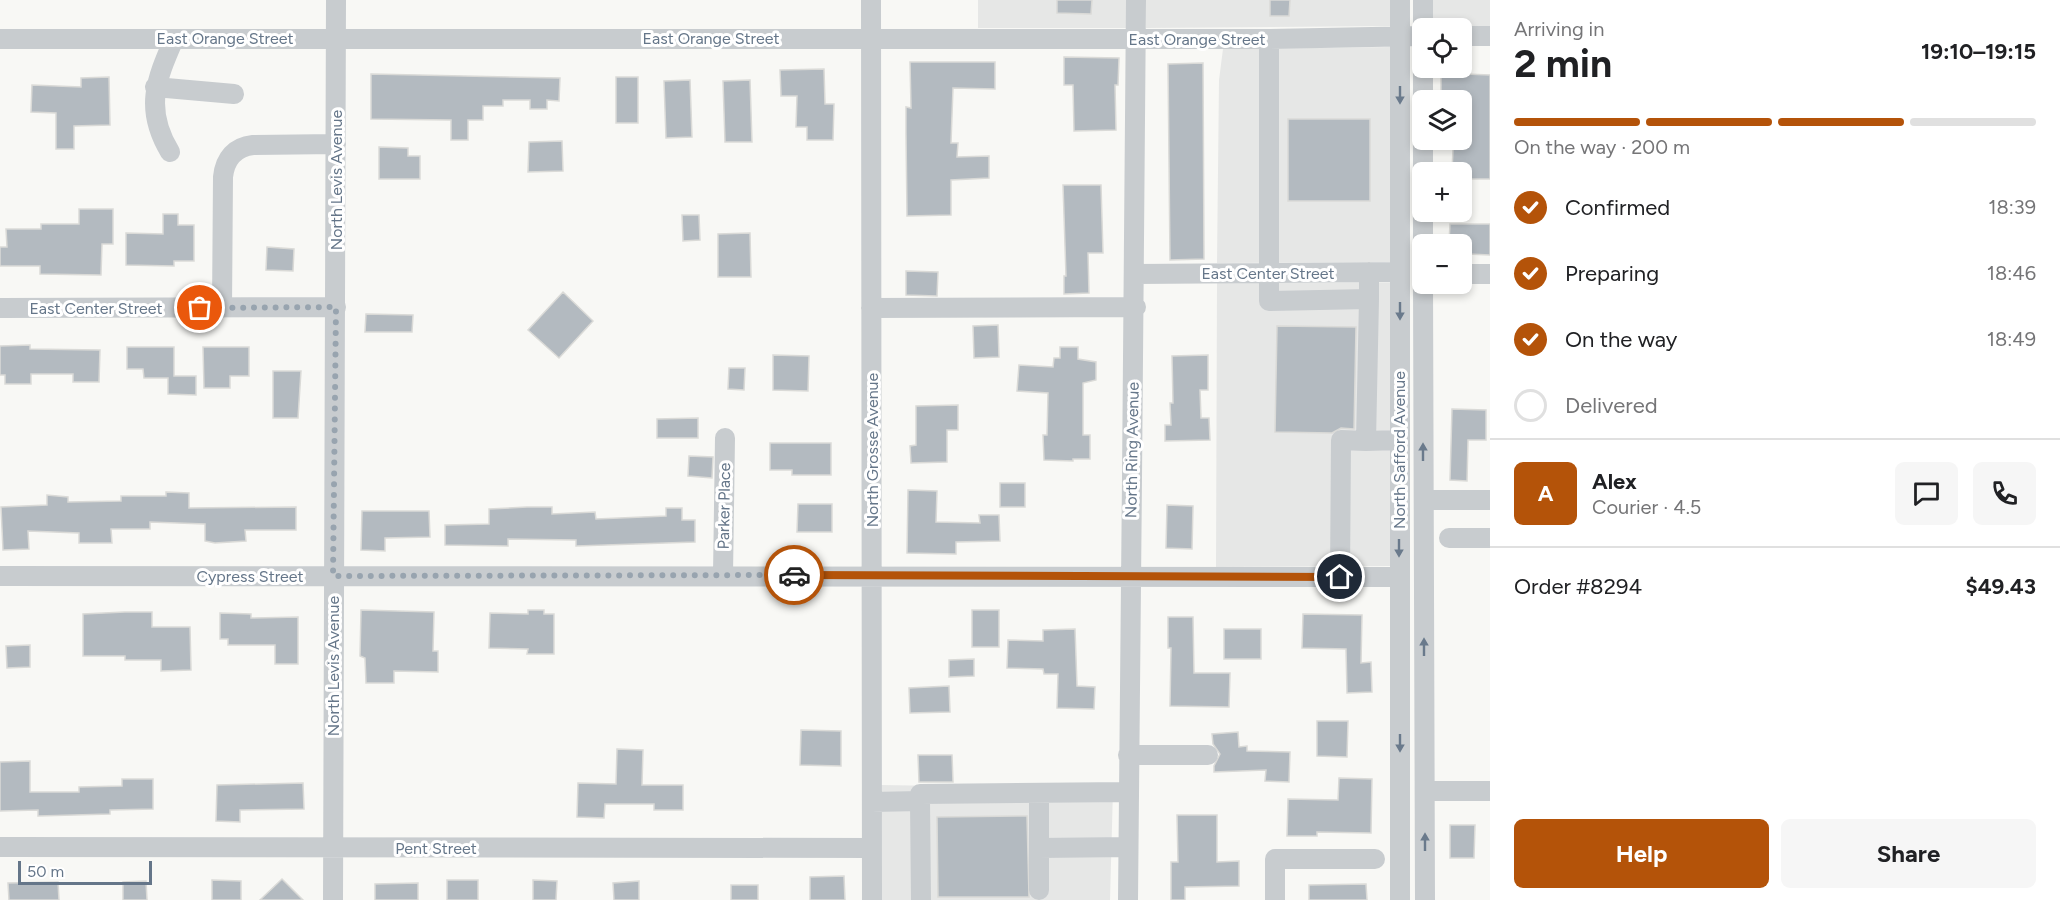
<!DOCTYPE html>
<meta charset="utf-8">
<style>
:root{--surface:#fff;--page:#f6f6f6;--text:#202124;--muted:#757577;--line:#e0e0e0;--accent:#b45309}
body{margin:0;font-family:Figtree,sans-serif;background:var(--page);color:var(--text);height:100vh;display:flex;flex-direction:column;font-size:22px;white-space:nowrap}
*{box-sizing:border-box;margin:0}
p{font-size:20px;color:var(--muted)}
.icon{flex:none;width:33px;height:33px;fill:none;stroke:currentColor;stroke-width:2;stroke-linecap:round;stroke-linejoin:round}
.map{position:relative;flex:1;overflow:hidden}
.side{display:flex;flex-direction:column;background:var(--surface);width:570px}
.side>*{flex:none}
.controls{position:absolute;left:1412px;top:18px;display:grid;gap:12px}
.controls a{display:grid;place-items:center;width:60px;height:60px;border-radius:9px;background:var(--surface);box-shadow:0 3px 9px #0003;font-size:30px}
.scale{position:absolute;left:18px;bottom:15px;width:134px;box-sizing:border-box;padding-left:6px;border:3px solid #657689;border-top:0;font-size:16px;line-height:21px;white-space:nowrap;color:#657689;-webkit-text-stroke:4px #fff;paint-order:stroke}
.pin{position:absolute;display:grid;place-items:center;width:51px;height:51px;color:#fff;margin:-26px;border:3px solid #fff;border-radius:50%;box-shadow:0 2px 6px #0007}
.courier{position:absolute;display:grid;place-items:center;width:60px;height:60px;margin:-30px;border:4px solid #b45309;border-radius:50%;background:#fff;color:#222;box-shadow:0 2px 8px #0007}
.headline em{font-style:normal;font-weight:700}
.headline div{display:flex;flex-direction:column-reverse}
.headline{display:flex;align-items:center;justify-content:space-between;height:102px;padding:0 24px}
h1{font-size:39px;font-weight:700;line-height:45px}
.bar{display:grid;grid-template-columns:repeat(4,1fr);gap:9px 6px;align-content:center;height:72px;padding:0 24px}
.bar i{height:8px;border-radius:4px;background:var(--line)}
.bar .active{background:var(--accent)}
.bar p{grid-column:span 4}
.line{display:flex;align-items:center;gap:15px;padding:0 24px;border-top:2px solid var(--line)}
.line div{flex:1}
.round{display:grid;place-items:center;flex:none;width:63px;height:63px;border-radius:9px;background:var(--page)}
ol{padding:0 24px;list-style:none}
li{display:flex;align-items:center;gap:18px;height:66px}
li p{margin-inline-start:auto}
li .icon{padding:6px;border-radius:50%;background:var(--accent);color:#fff;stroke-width:4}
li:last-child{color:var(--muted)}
li i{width:33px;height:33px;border:3px solid var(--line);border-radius:50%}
.button{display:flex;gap:12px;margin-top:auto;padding:12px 24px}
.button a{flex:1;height:69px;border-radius:9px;background:var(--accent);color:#fff;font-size:24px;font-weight:700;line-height:69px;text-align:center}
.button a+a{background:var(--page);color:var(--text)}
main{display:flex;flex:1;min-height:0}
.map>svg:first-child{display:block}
</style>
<main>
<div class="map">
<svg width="1490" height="900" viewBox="0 0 1490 900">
<rect width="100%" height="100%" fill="#f8f8f5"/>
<path fill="#e6e7e6" d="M978 0H1127V28H978Z
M1146 0H1391V26L1146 28Z
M1432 0H1490V26H1432Z
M1391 47V262L1217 263 1219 80 1223 49Z
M1217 283H1391L1390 566 1216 567Z
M881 785 1113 789 1110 900H882Z"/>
<path fill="#b3bac0" stroke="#dadad7" stroke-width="1.5" d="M1057 0H1092L1091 14 1057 13Z
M1270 0H1290L1289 16H1270Z
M1064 57 1119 58 1118 85H1115L1116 130 1074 131 1073 85H1064Z
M910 62H995V89L953 88 951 143H958L957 157 989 156V178L951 180V215L907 216 906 133V107L911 108Z
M1203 63 1204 259 1170 260 1168 64Z
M824 69 825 104H834L833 140H807V127H796L797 96H781L780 70Z
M1441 73 1490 75V179H1461V172H1452L1453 149H1461V100H1441Z
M371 74 560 78 559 101 547 100V109H530V100H503V106H483V120H468V140H451V120L371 119Z
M109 77 110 125 74 126V149H56V113L31 112 32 85 81 87V78Z
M616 77H638V123H616Z
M690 80 692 137 666 138 664 81Z
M750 80 752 142H725L723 81Z
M1288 119H1370V201H1288Z
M562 141 563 171 528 172 529 142Z
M379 147 408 148V156H420V179H379Z
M1063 185H1101L1103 253H1088L1089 293 1064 294V276H1066Z
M79 209H113V244H102L101 275 40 274V266H0V247H7L6 229H41V224H79Z
M163 214H178V225H194V261H174V266L126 265V233L163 234Z
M682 215H699L700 240 683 241Z
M1450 224H1490V255L1468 254 1469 250H1461L1460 243 1449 242Z
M750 233 751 277H718V234Z
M267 247 294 249 293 271 266 270Z
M906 271 938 272 937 296 906 295Z
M563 292 593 321 559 358 528 330Z
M366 314 413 315 412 332H365Z
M998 325 999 357 974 358 973 326Z
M1277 326 1356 327 1354 429 1341 428 1332 433 1275 432Z
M30 345V349L100 350 99 382H73V374H31V384H5V375H0V346Z
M127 347H174V376H196V395L168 394V378H144L143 369H127Z
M203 347H249V376H230V388H204Z
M1060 347H1078V359L1096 362V380L1083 383V435H1090V459H1073V461L1044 460 1043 435H1047L1048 393 1017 391 1019 365 1053 367 1054 358H1060Z
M773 355 809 356 808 391 773 390Z
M1208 355V390H1200L1201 418H1209L1210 440 1165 441V425H1171L1170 403H1173L1172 356Z
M729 368H745L744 390 728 389Z
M273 371H301L298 418H273Z
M958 405V430H947V462L911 463 910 446 916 445V406Z
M1452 409 1486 410V440H1468L1467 481 1450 480Z
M698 418V438H657V419Z
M770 443H831V475H792V470H770Z
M689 456 713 457 712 478 688 476Z
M1000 483H1025V507H1000Z
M908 490 937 491 936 522 980 523 979 515H999L1000 541 956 542V554L907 553Z
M166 492 189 493V508L296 507V530H245L246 541 215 543 205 541V524L150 522V529H111L112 543H79V533L28 531 29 549 3 550 1 507 47 505V495L68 497V502L121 501V496H166Z
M798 504H832V532H797Z
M1167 505 1193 506 1192 549 1166 548Z
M527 507H552V514L595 512 596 519 666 516V508H682V520H695V542L576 546V540L508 539V546L445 545V525L489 524V509Z
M362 511H429L430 537 385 538V551L361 550Z
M361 610 434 612 433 651H438V672L394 671V683H366L365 658 360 656Z
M528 610H544V614H554V654H527L528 649 489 648 490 613 528 614Z
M972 610H999V647H972Z
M125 612H152V627H190L191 670 161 671V660H125V656H83V614Z
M220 613 251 614V618L298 617V664H275V645H228V639H220Z
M1303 614 1362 615 1361 663 1371 662 1372 692 1347 693 1346 649 1302 648Z
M1168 617H1193L1194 673H1230L1229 707 1170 706 1171 648H1168Z
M1075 629 1077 686 1095 687 1094 709 1057 708 1058 674H1044L1043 669 1007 668 1008 640 1043 641V630Z
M1224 629H1261V659H1224Z
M30 645V667L7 668 6 646Z
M974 659V676L949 677V660Z
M949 686 950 712 910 713 909 688Z
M1317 721H1348L1347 757 1317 756Z
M801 730 841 731V766L800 765Z
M1238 732 1239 747 1247 746V751L1290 752 1289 782 1265 781 1266 770 1214 772V766L1220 754 1213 744 1212 734Z
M617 749 643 750 642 785H683V810H654V804H605L604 818 577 817 578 783 616 784Z
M918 755H952L953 782H919Z
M30 761V792H79V787L122 786V779H153V809L110 810V814L38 816V810L0 811V762Z
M1339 778 1372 779 1371 833 1317 832V836H1287L1288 799 1338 800Z
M303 783 304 809 240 810V822L216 821 217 785Z
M1177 815H1217V862L1239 861V886L1185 887V900H1171V862H1178Z
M1027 816 1029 897H938L937 817Z
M1450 825H1475L1474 858H1450Z
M844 876 845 900H810V877Z
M282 879 303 900H260Z
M212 880 241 881V900H212Z
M447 880H478V900H447Z
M533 880 557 881 556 900H533Z
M146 881 147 900H123V882Z
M639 881V900H614L613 883Z
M58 882 59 900H9L8 883Z
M418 883V900H375V884Z
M1366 884 1367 900H1309V885Z
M731 885H758V900H731Z"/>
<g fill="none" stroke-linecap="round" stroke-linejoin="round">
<path stroke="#c8cccf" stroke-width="20" d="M871 0 872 900
M1400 0V900
M1423 0V28
M1461 36H1490
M0 39H1269L1422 36
M1269 39V301L1369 299V272
M1423 68V100
M155 87 234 94
M1423 140V172
M170 152C144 109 156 80 174 39
M1423 212V244
M1136 274 1400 272
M1461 274H1490
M1423 284 1425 900
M1369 299 1366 441 1399 440
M0 308 336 307
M222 308 223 177C225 158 235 147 253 145L336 144
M871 308 1136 307
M1424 500H1490
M1449 538H1490
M723 575 725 438
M0 576 1399 577
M1340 577 1341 440 1366 441
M1128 755H1208
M1425 791H1490
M1039 793V890
M920 801 921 900
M872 802 920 801V794L1128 792
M0 847 872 848
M1039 848 1128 847
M333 900 336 0
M1128 900C1129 600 1136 300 1136 0
M1275 900V859H1375"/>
</g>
<defs><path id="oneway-solid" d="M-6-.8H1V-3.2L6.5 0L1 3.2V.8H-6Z" transform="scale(1.5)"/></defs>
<g fill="#6a7a8c">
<use href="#oneway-solid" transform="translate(1400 95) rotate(90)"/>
<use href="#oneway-solid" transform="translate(1400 311) rotate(90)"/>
<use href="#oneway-solid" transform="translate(1423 452) rotate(-90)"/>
<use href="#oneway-solid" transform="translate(1399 548) rotate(90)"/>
<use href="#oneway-solid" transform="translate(1424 647) rotate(-90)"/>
<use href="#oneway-solid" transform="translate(1400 743) rotate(90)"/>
<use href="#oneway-solid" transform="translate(1425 842) rotate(-90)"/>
</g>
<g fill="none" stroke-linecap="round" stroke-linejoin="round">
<path stroke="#98a4af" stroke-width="6" stroke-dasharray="0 10.8" d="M200 308 336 307 333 576 794 575"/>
<path stroke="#b45309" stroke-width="8" d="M794 575 1340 577"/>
</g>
<g text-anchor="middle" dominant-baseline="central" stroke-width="6" stroke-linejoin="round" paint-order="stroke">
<g font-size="16" fill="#657689" stroke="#fff">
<text x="225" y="38">East Orange Street</text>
<text x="711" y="38">East Orange Street</text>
<text x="1197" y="39">East Orange Street</text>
<text transform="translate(336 180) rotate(-90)">North Levis Avenue</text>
<text x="1268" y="273">East Center Street</text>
<text x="96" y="308">East Center Street</text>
<text transform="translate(872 450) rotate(-90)">North Grosse Avenue</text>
<text transform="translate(1132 450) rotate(-89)">North Ring Avenue</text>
<text transform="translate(1399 450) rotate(-90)">North Safford Avenue</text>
<text transform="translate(724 506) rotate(-89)">Parker Place</text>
<text x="250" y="576">Cypress Street</text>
<text transform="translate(333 666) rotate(-90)">North Levis Avenue</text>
<text x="436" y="848">Pent Street</text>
</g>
</g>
</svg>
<div class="controls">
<a><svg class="icon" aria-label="locate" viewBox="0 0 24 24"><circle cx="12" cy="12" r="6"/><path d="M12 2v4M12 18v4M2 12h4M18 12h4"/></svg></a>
<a><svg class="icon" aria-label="layers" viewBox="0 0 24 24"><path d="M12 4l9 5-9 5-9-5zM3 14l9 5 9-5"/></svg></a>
<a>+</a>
<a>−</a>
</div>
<div class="scale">50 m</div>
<div class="pin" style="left:200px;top:308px;background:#ea580c"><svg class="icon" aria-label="bag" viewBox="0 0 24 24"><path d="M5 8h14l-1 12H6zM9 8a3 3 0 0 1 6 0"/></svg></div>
<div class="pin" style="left:1340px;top:577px;background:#1f2937"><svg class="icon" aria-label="home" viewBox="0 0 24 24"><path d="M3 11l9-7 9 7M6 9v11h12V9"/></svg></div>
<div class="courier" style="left:794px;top:575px"><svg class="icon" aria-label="car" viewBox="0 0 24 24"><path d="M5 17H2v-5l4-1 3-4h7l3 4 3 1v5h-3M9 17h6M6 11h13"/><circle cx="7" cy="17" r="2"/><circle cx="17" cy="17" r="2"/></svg></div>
</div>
<section class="side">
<div class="headline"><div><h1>2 min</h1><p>Arriving in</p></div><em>19:10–19:15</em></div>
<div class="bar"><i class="active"></i><i class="active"></i><i class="active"></i><i></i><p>On the way · 200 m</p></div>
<ol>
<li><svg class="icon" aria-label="check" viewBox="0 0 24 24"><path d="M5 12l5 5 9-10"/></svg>Confirmed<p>18:39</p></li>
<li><svg class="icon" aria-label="check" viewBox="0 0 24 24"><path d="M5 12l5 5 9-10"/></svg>Preparing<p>18:46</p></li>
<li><svg class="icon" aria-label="check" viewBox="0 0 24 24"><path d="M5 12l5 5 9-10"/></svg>On the way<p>18:49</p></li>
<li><i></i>Delivered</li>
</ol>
<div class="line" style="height:108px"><b class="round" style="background:var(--accent);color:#fff">A</b><div><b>Alex</b><p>Courier · 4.5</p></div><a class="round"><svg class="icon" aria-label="chat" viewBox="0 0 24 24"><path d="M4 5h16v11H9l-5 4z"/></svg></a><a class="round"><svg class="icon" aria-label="phone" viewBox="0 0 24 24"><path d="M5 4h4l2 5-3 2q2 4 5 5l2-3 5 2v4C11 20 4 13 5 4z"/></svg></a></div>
<div class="line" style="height:78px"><div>Order #8294</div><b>$49.43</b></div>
<div class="button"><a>Help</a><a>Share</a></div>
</section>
</main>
